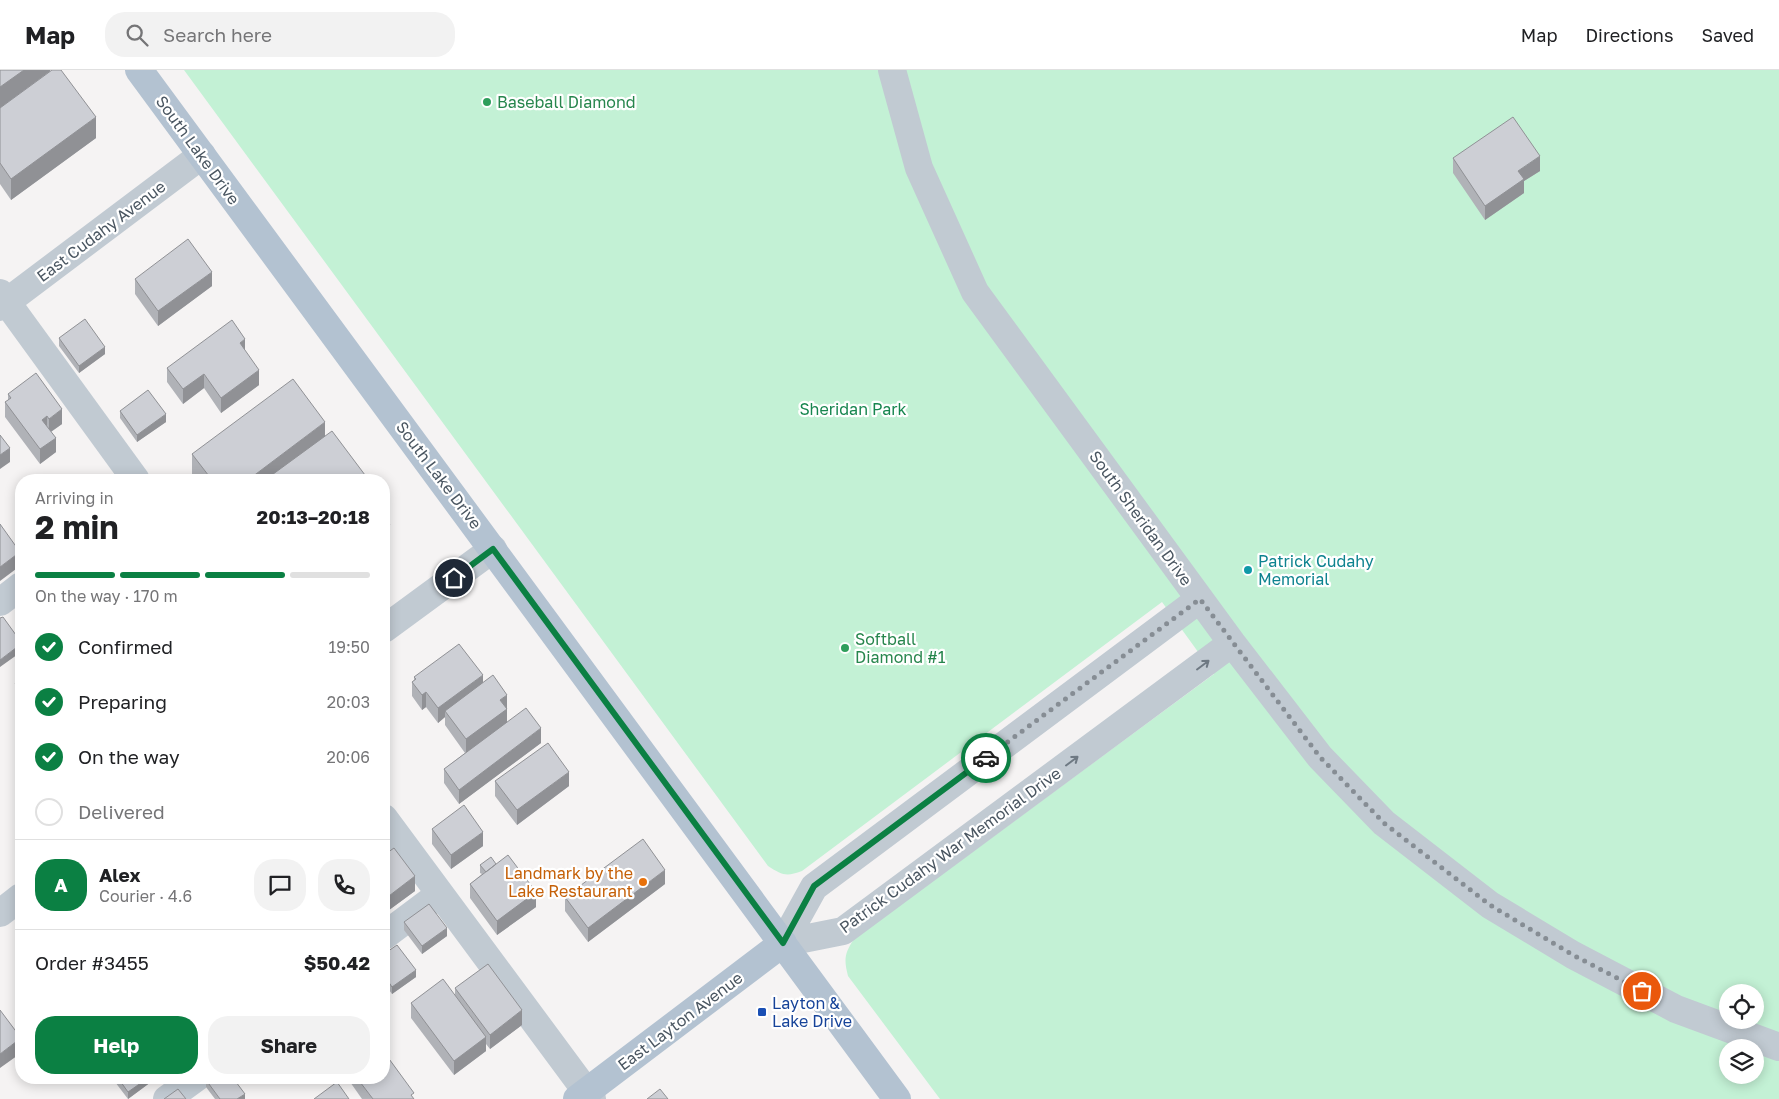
<!DOCTYPE html>
<meta charset="utf-8">
<style>
:root{--surface:#fff;--page:#f2f2f2;--text:#202124;--muted:#757577;--line:#e0e0e0;--accent:#0b8043}
body{margin:0;font-family:"Golos Text",sans-serif;background:var(--page);color:var(--text);height:100vh;display:flex;flex-direction:column;font-size:19px;white-space:nowrap}
*{box-sizing:border-box;margin:0}
p{font-size:16px;color:var(--muted)}
.icon{flex:none;width:28px;height:28px;fill:none;stroke:currentColor;stroke-width:2;stroke-linecap:round;stroke-linejoin:round}
.map{position:relative;flex:1;overflow:hidden}
.side{position:absolute;left:15px;top:404px;width:375px;height:610px;display:flex;flex-direction:column;background:var(--surface);border-radius:20px;box-shadow:0 2px 12px #0003}
.side>*{flex:none}
.controls{position:absolute;left:1719px;top:914px;display:grid;gap:10px}
.controls a{display:grid;place-items:center;width:45px;height:45px;border-radius:50%;background:var(--surface);box-shadow:0 2px 12px #0003;font-size:25px}
.pin{position:absolute;display:grid;place-items:center;width:42px;height:42px;color:#fff;margin:-21px;border:2px solid #fff;border-radius:50%;box-shadow:0 1px 5px #0007}
.courier{position:absolute;display:grid;place-items:center;width:50px;height:50px;margin:-25px;border:4px solid #0b8043;border-radius:50%;background:#fff;color:#222;box-shadow:0 1px 6px #0007}
.headline em{font-style:normal;font-weight:700}
.headline div{display:flex;flex-direction:column-reverse}
.headline{display:flex;align-items:center;justify-content:space-between;height:85px;padding:0 20px}
h1{font-size:32px;font-weight:700;line-height:38px}
.bar{display:grid;grid-template-columns:repeat(4,1fr);gap:8px 5px;align-content:center;height:60px;padding:0 20px}
.bar i{height:6px;border-radius:4px;background:var(--line)}
.bar .on{background:var(--accent)}
.bar p{grid-column:span 4}
.line{display:flex;align-items:center;gap:12px;padding:0 20px;border-top:1px solid var(--line)}
.line div{flex:1}
.round{display:grid;place-items:center;flex:none;width:52px;height:52px;border-radius:20px;background:var(--page)}
ol{padding:0 20px;list-style:none}
li{display:flex;align-items:center;gap:15px;height:55px}
li p{margin-inline-start:auto}
li .icon{padding:5px;border-radius:50%;background:var(--accent);color:#fff;stroke-width:4}
li:last-child{color:var(--muted)}
li i{width:28px;height:28px;border:2px solid var(--line);border-radius:50%}
.primary-button{display:flex;gap:10px;margin-top:auto;padding:10px 20px}
.primary-button a{flex:1;height:58px;border-radius:20px;background:var(--accent);color:#fff;font-size:20px;font-weight:700;line-height:58px;text-align:center}
.primary-button a+a{background:var(--page);color:var(--text)}
header{display:flex;align-items:center;gap:30px;box-sizing:border-box;height:70px;padding:0 25px;background:var(--surface);border-bottom:1px solid var(--line)}
header strong{font-size:24px}
nav{display:flex;gap:28px;margin-inline-start:auto;font-size:18px}
.search{width:350px;height:45px;background:var(--page);display:flex;align-items:center;gap:12px;box-sizing:border-box;padding:0 18px;border-radius:20px;color:var(--muted);font-size:19px}
.map>svg:first-child{display:block}
</style>
<header>
<strong>Map</strong>
<div class="search"><svg class="icon" aria-label="search" viewBox="0 0 24 24"><circle cx="10" cy="10" r="6"/><path d="M15 15l6 6"/></svg>Search here</div>
<nav><a>Map</a><a>Directions</a><a>Saved</a></nav>
</header>
<div class="map">
<svg width="1779" height="1029" viewBox="0 0 1779 1029">
<rect width="100%" height="100%" fill="#f5f3f3"/>
<path fill="#c3f1d5" fill-rule="evenodd" d="M184 0H1779V1029H940L848 906C844 890 844 884 854 869L1214 604 1162 532 802 801C786 807 782 805 768 796ZM1728 922H1755V950H1728ZM1728 978H1755V1005H1728Z"/>
<g fill="none" stroke-linecap="round" stroke-linejoin="round">
<path stroke="#c1cad2" stroke-width="28" d="M892 0 919 98 975 222 1232 573 1320 687 1384 753 1490 835 1573 885 1676 939 1779 977
M0 223 136 410
M0 237 202 85
M0 532 21 516
M384 559 493 479
M384 748 592 1029
M0 843 21 827
M384 866 440 824
M783 873 814 817 1200 529
M783 873 843 861 1232 573
M167 1029 196 1008"/>
<path stroke="#b3c2d1" stroke-width="28" d="M139 0 897 1029
M577 1029 783 873"/>
</g>
<path fill="#b0b2b7" d="M0 0H50L96 68 11 130 0 114Z
M1453 88 1540 101 1524 111V123L1485 150 1453 103Z
M135 209 212 216 158 256 135 224Z
M59 268 105 284 79 303 59 276Z
M245 281 259 315 221 343 204 318 183 334 167 312V298Z
M8 324 62 354 51 362 56 382 40 394 5 347V332L8 330Z
M120 341 166 352 137 372 120 348Z
M325 366 365 410H196L192 405V384Z
M414 607 483 613 507 639V652L541 673 459 734 444 713V699L465 683 445 655V647L438 653 426 637 422 640 412 626V612L414 610Z
M21 608V636L15 627V613Z
M495 711 569 716 517 755 495 726Z
M432 759 483 776 451 799 432 774Z
M384 785 415 821 385 843 384 841Z
M496 794 536 837 497 865 470 828V814L482 804 480 803V795Z
M665 814 588 872 565 841V827Z
M404 852 447 866 422 884 404 860Z
M384 884 416 907 392 924 384 913Z
M455 918 522 955 490 979 486 974V981L454 1005 411 948V933L455 925Z
M112 1008H155V1009L128 1029Z
M348 1008H384L414 1029H362L348 1009Z
M206 1010 245 1029H215L206 1017Z"/>
<path fill="#909195" d="M24 0H50V1L0 38V17Z
M96 47V68L11 130V109Z
M1540 86V101L1524 111V123L1485 150V136L1518 101Z
M212 202V216L158 256V241Z
M245 269V283L240 273Z
M105 277V284L79 303V296Z
M259 300V315L221 343V328Z
M204 304V318L183 334V319Z
M62 339V354L49 363V349Z
M166 344V352L137 372V365Z
M47 346V361L42 350Z
M325 352V373L276 410H248Z
M56 368V382L40 394V379Z
M10 378V392L0 399V385Z
M365 405V410H359Z
M390 455V470L384 475V460Z
M20 482V496L0 511V497Z
M21 574V582L0 597V590Z
M483 605V619L445 641V647L438 653V638Z
M426 622V637L422 640V625Z
M507 625V653L466 683V669L500 630Z
M541 658V673L459 734V720Z
M385 666V674L384 675V667Z
M388 683V691L384 694V686Z
M569 702V716L517 755V740Z
M483 762V776L451 799V785Z
M665 800V814L588 872V858Z
M415 806V821L385 843V829Z
M536 822V837L497 865V851Z
M447 858V866L422 884V876Z
M416 900V907L392 924V917Z
M522 940V955L490 979V965Z
M486 967V981L454 1005V991Z
M21 968V983L0 998V984Z
M148 1008H155V1009L128 1029V1022Z
M245 1024V1029H237Z"/>
<path fill="#cdcfd5" stroke="#909195" d="M0 0H24L0 17Z
M52 0H61L96 47 11 109 0 93V38Z
M1513 47 1540 86 1518 101 1524 109 1485 136 1453 88Z
M188 169 212 202 158 241 135 209Z
M85 249 105 277 79 296 59 268Z
M232 250 245 269 240 273 259 300 221 328 204 304 183 319 167 298Z
M36 303 62 339 49 349 47 346 42 350 56 368 40 379 5 332 11 328 8 324Z
M293 309 325 352 248 410H212L192 384Z
M148 320 166 344 137 365 120 341Z
M332 361 365 405 359 410H265Z
M0 365 10 378 0 385Z
M106 407 108 410H102Z
M384 447 390 455 384 460Z
M0 454 20 482 0 497Z
M3 547 21 572V574L0 590V548Z
M459 574 483 605 438 638 426 622 422 625 412 612 416 609 414 607Z
M493 605 507 625 500 630 507 639 466 669 445 641Z
M21 608V621L15 613Z
M526 638 541 658 459 720 444 699Z
M548 673 569 702 517 740 495 711Z
M384 678 388 683 384 686Z
M464 735 483 762 451 785 432 759Z
M643 769 665 800 588 858 565 827Z
M394 778 415 806 385 829 384 827V785Z
M508 785 536 822 497 851 470 814Z
M491 787 496 794 486 802 480 795Z
M429 834 447 858 422 876 404 852Z
M397 875 416 900 392 917 384 905V884Z
M488 894 522 940 490 965 455 918Z
M443 909 486 967 454 991 411 933Z
M0 940 21 968 0 984Z
M384 982 414 1023 411 1025 414 1029H373L357 1008H384Z
M118 1008H148L128 1022Z
M209 1008H233L245 1024 237 1029H220L206 1010Z
M337 1012 349 1029H314Z
M178 1019 186 1029H164Z
M660 1019 668 1029H647Z"/>
<defs><path id="oneway-shaft" d="M-6 0H5M1.5-3L5.5 0L1.5 3" fill="none" stroke-width="1.6" stroke-linecap="round" stroke-linejoin="round" transform="scale(1.25)"/></defs>
<g stroke="#6e7983">
<use href="#oneway-shaft" transform="translate(1203 595) rotate(-37)"/>
<use href="#oneway-shaft" transform="translate(1072 691) rotate(-37)"/>
</g>
<g fill="none" stroke-linecap="round" stroke-linejoin="round">
<path stroke="#868d94" stroke-width="5" stroke-dasharray="0 9" d="M986 688 1200 529 1320 687 1384 753 1490 835 1573 885 1642 921"/>
<path stroke="#0b8043" stroke-width="6" d="M454 508 493 479 783 873 814 816 986 688"/>
</g>
<g fill="#2e9e5b" stroke="#fff" stroke-width="2">
<circle cx="487" cy="32" r="5"/>
<circle cx="845" cy="578" r="5"/>
</g>
<circle fill="#0f9aa8" stroke="#fff" stroke-width="2" cx="1248" cy="500" r="5"/>
<circle fill="#e8710a" stroke="#fff" stroke-width="2" cx="643" cy="812" r="5"/>
<rect fill="#1a4fb4" stroke="#fff" stroke-width="2" x="757" y="937" width="10" height="10" rx="2.5"/>
<g text-anchor="middle" dominant-baseline="central" stroke-width="4.5" stroke-linejoin="round" paint-order="stroke">
<g font-size="16" fill="#27864d" stroke="#fff" text-anchor="start">
<text x="497" y="32">Baseball Diamond</text>
<text x="855" y="569">Softball<tspan x="855" dy="18">Diamond #1</tspan></text>
</g>
<g font-size="16" fill="#4a5661" stroke="#fff">
<text transform="translate(198 80) rotate(54)">South Lake Drive</text>
<text transform="translate(101 161) rotate(-37)">East Cudahy Avenue</text>
<text transform="translate(439 405) rotate(53)">South Lake Drive</text>
<text transform="translate(1141 448) rotate(54)">South Sheridan Drive</text>
<text transform="translate(950 780) rotate(-36)">Patrick Cudahy War Memorial Drive</text>
<text transform="translate(680 951) rotate(-37)">East Layton Avenue</text>
</g>
<g font-size="16" fill="#17864f" stroke="#fff">
<text x="853" y="339">Sheridan Park</text>
</g>
<g font-size="16" fill="#0d838f" stroke="#fff" text-anchor="start">
<text x="1258" y="491">Patrick Cudahy<tspan x="1258" dy="18">Memorial</tspan></text>
</g>
<g font-size="16" fill="#c56008" stroke="#fff" text-anchor="end">
<text x="633" y="803">Landmark by the<tspan x="633" dy="18">Lake Restaurant</tspan></text>
</g>
<g font-size="16" fill="#164399" stroke="#fff" text-anchor="start">
<text x="772" y="933">Layton &amp;<tspan x="772" dy="18">Lake Drive</tspan></text>
</g>
</g>
</svg>
<div class="controls">
<a><svg class="icon" aria-label="locate" viewBox="0 0 24 24"><circle cx="12" cy="12" r="6"/><path d="M12 2v4M12 18v4M2 12h4M18 12h4"/></svg></a>
<a><svg class="icon" aria-label="layers" viewBox="0 0 24 24"><path d="M12 4l9 5-9 5-9-5zM3 14l9 5 9-5"/></svg></a>
</div>
<div class="pin" style="left:1642px;top:921px;background:#ea580c"><svg class="icon" aria-label="bag" viewBox="0 0 24 24"><path d="M5 8h14l-1 12H6zM9 8a3 3 0 0 1 6 0"/></svg></div>
<div class="pin" style="left:454px;top:508px;background:#1f2937"><svg class="icon" aria-label="home" viewBox="0 0 24 24"><path d="M3 11l9-7 9 7M6 9v11h12V9"/></svg></div>
<div class="courier" style="left:986px;top:688px"><svg class="icon" aria-label="car" viewBox="0 0 24 24"><path d="M5 17H2v-5l4-1 3-4h7l3 4 3 1v5h-3M9 17h6M6 11h13"/><circle cx="7" cy="17" r="2"/><circle cx="17" cy="17" r="2"/></svg></div>
<section class="side">
<div class="headline"><div><h1>2 min</h1><p>Arriving in</p></div><em>20:13–20:18</em></div>
<div class="bar"><i class="on"></i><i class="on"></i><i class="on"></i><i></i><p>On the way · 170 m</p></div>
<ol>
<li><svg class="icon" aria-label="check" viewBox="0 0 24 24"><path d="M5 12l5 5 9-10"/></svg>Confirmed<p>19:50</p></li>
<li><svg class="icon" aria-label="check" viewBox="0 0 24 24"><path d="M5 12l5 5 9-10"/></svg>Preparing<p>20:03</p></li>
<li><svg class="icon" aria-label="check" viewBox="0 0 24 24"><path d="M5 12l5 5 9-10"/></svg>On the way<p>20:06</p></li>
<li><i></i>Delivered</li>
</ol>
<div class="line" style="height:90px"><b class="round" style="background:var(--accent);color:#fff">A</b><div><b>Alex</b><p>Courier · 4.6</p></div><a class="round"><svg class="icon" aria-label="chat" viewBox="0 0 24 24"><path d="M4 5h16v11H9l-5 4z"/></svg></a><a class="round"><svg class="icon" aria-label="phone" viewBox="0 0 24 24"><path d="M5 4h4l2 5-3 2q2 4 5 5l2-3 5 2v4C11 20 4 13 5 4z"/></svg></a></div>
<div class="line" style="height:65px"><div>Order #3455</div><b>$50.42</b></div>
<div class="primary-button"><a>Help</a><a>Share</a></div>
</section>
</div>
